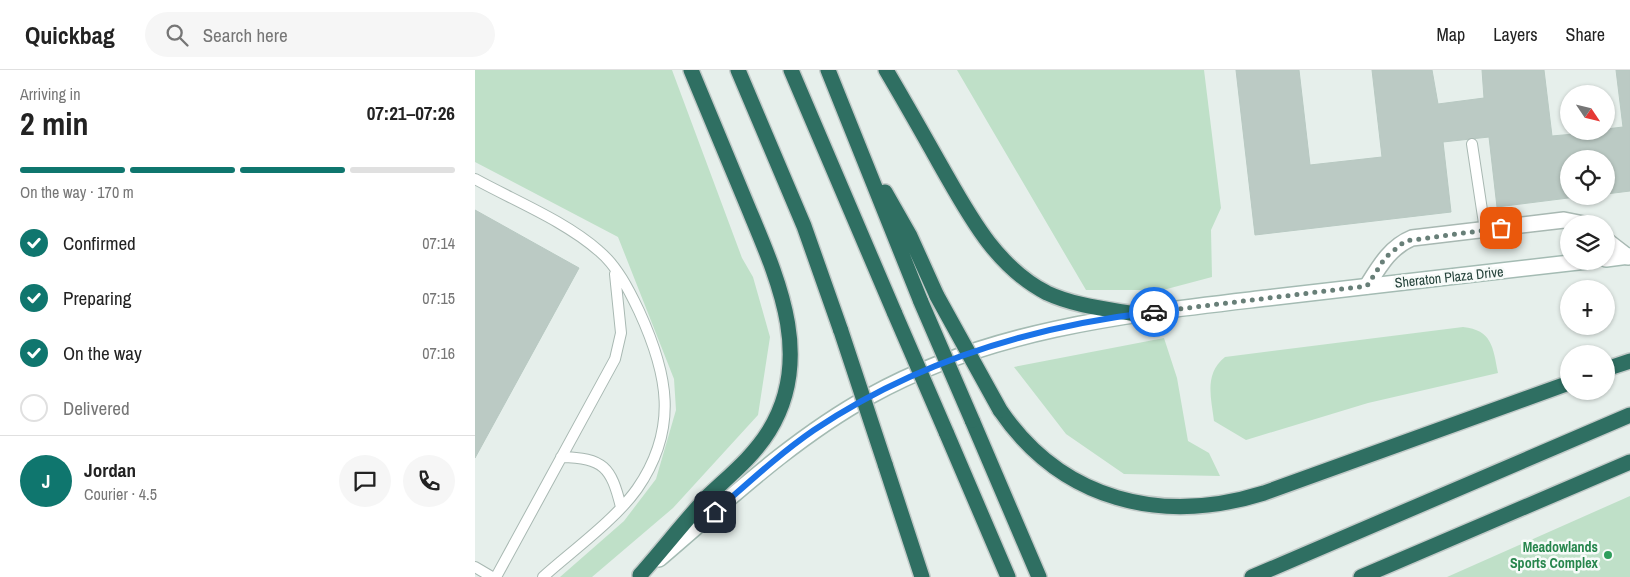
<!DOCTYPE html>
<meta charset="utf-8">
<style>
:root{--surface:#fff;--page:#f6f6f6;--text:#222;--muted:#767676;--line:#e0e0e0;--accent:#0f766e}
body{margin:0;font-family:"Archivo Narrow",sans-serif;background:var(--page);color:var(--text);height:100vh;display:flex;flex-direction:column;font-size:19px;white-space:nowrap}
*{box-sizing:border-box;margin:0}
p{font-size:16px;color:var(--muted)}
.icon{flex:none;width:28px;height:28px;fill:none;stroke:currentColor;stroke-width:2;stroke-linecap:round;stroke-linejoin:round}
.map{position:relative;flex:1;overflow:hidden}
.side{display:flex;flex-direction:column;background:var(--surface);width:475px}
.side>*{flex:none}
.needle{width:32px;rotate:125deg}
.tools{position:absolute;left:1085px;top:15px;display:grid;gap:10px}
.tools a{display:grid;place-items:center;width:55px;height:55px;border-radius:50%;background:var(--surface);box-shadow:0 1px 4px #0004;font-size:25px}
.pin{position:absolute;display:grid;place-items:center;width:42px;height:42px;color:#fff;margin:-21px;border-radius:10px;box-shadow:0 2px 8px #0006}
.courier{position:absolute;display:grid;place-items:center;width:50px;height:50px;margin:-25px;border:4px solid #1a73e8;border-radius:50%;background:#fff;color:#222;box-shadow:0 1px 6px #0007}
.overview em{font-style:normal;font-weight:800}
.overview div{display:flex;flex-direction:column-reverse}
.overview{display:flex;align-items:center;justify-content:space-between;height:85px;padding:0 20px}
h1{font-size:32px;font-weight:800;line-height:38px}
.bar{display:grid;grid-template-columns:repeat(4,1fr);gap:8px 5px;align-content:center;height:60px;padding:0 20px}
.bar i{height:6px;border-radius:4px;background:var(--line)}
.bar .current{background:var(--accent)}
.bar p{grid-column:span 4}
.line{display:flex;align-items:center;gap:12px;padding:0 20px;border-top:1px solid var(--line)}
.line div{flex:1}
.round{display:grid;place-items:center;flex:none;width:52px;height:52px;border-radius:26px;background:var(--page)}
ol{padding:0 20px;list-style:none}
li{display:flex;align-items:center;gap:15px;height:55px}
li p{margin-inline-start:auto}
li .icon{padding:5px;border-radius:50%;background:var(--accent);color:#fff;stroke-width:4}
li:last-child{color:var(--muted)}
li i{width:28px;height:28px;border:2px solid var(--line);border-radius:50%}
header{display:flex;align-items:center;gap:30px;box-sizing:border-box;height:70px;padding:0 25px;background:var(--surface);border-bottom:1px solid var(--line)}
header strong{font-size:24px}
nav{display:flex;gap:28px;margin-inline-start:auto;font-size:18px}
.search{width:350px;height:45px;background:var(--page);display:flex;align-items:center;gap:12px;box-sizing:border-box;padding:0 18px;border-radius:28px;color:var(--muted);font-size:19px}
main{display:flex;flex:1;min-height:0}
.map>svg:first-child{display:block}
</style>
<header>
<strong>Quickbag</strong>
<div class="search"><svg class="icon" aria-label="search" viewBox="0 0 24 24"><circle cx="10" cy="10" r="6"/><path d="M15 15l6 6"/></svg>Search here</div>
<nav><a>Map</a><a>Layers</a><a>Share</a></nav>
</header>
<main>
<section class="side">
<div class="overview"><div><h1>2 min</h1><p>Arriving in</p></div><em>07:21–07:26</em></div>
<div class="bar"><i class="current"></i><i class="current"></i><i class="current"></i><i></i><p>On the way · 170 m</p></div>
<ol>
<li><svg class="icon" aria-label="check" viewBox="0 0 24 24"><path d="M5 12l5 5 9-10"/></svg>Confirmed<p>07:14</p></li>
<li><svg class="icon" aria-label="check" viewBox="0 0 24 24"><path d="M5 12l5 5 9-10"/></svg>Preparing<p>07:15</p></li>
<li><svg class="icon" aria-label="check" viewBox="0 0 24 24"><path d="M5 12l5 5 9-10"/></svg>On the way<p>07:16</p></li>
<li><i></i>Delivered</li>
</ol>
<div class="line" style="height:90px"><b class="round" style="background:var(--accent);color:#fff">J</b><div><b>Jordan</b><p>Courier · 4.5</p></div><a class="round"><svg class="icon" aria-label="chat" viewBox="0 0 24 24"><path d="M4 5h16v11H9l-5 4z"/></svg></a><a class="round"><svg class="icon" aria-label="phone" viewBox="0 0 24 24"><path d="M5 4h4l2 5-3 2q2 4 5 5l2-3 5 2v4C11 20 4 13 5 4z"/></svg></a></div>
</section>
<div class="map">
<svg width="1155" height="507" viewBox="0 0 1155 507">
<rect width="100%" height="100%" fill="#e6efeb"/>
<path fill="#bfe0c8" d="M0 0H197L267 188 278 207 295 267 283 345 198 438 117 507H85L149 451 181 409 201 340 199 309 143 167 0 92Z
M482 0H729L746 138 736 160 737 207 688 220H611Z
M988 257C1017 260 1018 277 1023 303L893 333 771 370 739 351C736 327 729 304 750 287Z
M689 268 702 308 713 371 734 383 745 406 649 404 591 364 539 297Z
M1155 426V507H972Z"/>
<path fill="#bbcac4" stroke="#b8c9c2" d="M761 0H824L835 95 907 87 897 0H957L963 34 1009 28 1007 0H1069L1077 66 1131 61V59L1148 57 1141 0H1155V121L1131 124V89H1094V126H1109L1022 137 1014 67 968 72 976 142 780 165Z
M0 140 104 198 0 388Z"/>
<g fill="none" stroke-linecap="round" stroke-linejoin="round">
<defs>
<path id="lane" d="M997 74 1010 160
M0 109C40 131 90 151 124 181 142 196 154 220 164 241 193 304 204 358 162 419 140 450 97 481 68 507
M86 387C129 388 136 397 146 437
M0 497 17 507
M21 507 140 289 146 263 140 204"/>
<path id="street" d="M1131 170 1153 187
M892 216C904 197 915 177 937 168L1089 150 1109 154"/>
<path id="secondary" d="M1131 189 1155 186
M184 489C252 431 317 369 395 326 517 258 656 244 792 228 899 215 1006 203 1112 191"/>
<path id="highway" d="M263 0 329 156 366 261
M316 0 420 244
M353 0 446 232
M411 0C430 32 448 64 466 96 494 145 520 196 572 223 600 236 632 239 661 244
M410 122 435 166 462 226
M1131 299 1155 291
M525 340C587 431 687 455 789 423L1094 313
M497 350 564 507
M471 362 533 507
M410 394 447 507
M165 505C188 479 209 452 232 427 254 406 278 387 294 361 341 285 300 203 270 130 252 87 234 43 216 0
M777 507 1155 345
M886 507 1155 392"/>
</defs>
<use href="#lane" stroke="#a8b8b2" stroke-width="12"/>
<use href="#street" stroke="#a8b8b2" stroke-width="18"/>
<use href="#secondary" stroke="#a4bbb3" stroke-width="18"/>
<use href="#highway" stroke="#c2cac8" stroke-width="18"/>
<use href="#lane" stroke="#fff" stroke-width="10"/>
<use href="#street" stroke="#fff" stroke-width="15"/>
<use href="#secondary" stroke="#fff" stroke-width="15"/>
<use href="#highway" stroke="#2f6f62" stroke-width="15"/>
<defs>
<path id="highway-bridge" d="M462 226 525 340
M446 232 497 350
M420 244 471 362
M366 261 410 394"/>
</defs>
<use href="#highway-bridge" stroke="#c2cac8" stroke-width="18" stroke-linecap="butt"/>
<use href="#highway-bridge" stroke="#2f6f62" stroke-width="15"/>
</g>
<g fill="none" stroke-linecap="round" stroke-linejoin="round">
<path stroke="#687f78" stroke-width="5" stroke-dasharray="0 9" d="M679 242 892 216 910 188 930 171 1026 158"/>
<path stroke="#1a73e8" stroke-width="6" d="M240 442C272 414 304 384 339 360 440 292 559 256 679 242"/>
</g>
<circle fill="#2e9e5b" stroke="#f7fbf9" stroke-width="2" cx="1133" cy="485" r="5"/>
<g text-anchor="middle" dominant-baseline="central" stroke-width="5" stroke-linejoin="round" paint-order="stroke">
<g font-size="14" fill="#24423a" stroke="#f7fbf9">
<text transform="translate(974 207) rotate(-6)">Sheraton Plaza Drive</text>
</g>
<g font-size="14" font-weight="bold" fill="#27864d" stroke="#f7fbf9" text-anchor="end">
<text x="1123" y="477">Meadowlands<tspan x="1123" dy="16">Sports Complex</tspan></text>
</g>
</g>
</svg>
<div class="tools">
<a><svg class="needle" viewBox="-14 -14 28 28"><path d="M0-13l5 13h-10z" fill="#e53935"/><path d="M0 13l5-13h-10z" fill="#767676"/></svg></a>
<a><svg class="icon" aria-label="locate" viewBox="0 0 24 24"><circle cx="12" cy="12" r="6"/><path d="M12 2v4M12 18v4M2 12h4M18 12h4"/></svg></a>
<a><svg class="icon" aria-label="layers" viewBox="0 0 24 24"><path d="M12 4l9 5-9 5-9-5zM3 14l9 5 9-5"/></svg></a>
<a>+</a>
<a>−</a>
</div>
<div class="pin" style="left:1026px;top:158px;background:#ea580c"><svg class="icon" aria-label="bag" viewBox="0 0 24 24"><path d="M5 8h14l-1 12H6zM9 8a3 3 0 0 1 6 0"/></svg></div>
<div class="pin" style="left:240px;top:442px;background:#1f2937"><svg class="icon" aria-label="home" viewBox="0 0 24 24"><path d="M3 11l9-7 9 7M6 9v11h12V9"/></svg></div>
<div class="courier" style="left:679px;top:242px"><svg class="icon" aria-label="car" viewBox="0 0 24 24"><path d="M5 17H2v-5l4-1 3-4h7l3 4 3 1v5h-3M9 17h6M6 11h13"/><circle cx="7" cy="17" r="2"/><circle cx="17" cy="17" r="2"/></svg></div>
</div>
</main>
